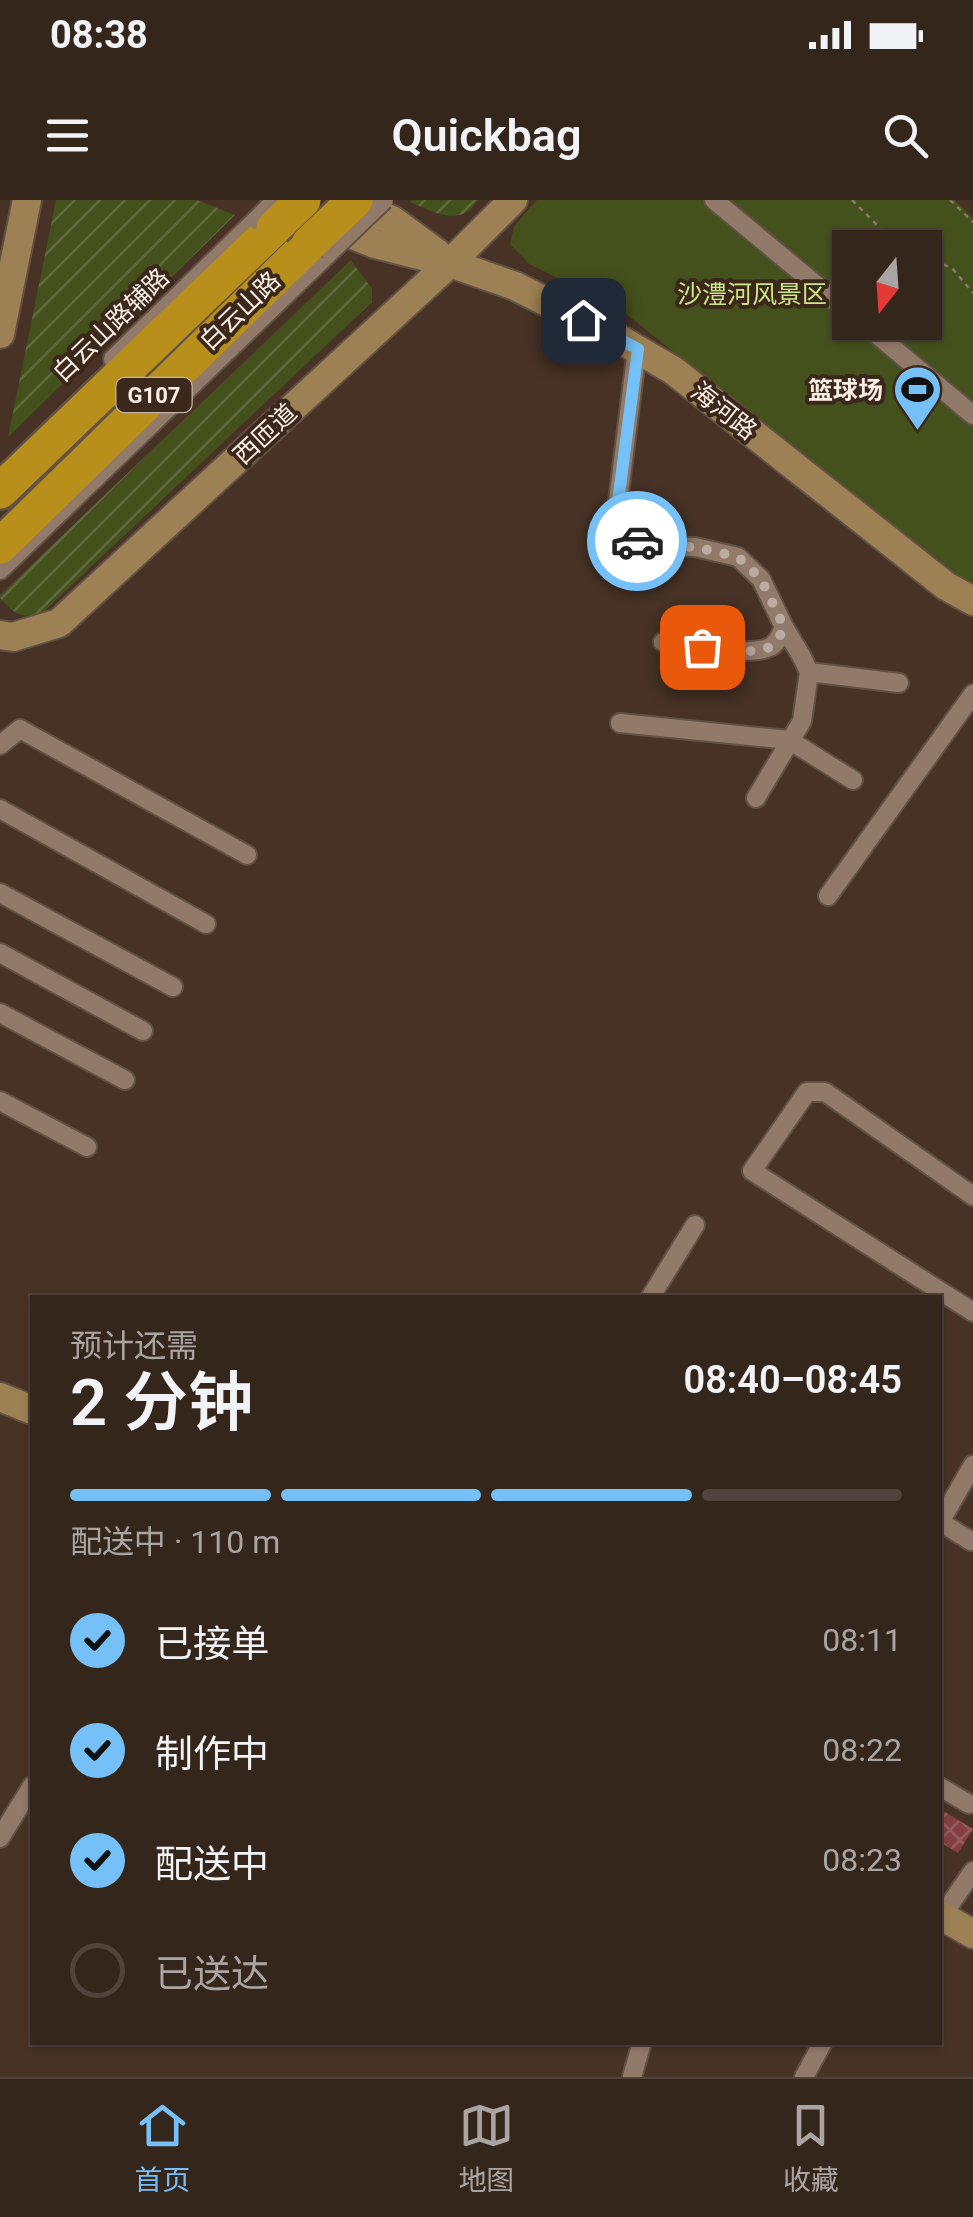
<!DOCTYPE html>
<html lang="zh">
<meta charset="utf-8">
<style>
:root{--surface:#35261c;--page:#3d2e25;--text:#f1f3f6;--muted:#aaa5a3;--line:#4f433b;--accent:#75c0f6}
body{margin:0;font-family:Roboto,"Noto Sans SC",sans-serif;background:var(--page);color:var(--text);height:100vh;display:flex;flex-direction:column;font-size:38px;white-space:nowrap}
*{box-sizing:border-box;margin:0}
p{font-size:32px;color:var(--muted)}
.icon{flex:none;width:55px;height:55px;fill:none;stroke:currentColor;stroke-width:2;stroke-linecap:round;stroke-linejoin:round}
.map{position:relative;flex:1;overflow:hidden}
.drawer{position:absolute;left:30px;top:1095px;width:912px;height:750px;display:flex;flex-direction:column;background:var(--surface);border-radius:0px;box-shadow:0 2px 8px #0004,0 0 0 2px var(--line)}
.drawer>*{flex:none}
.needle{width:65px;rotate:197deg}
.controls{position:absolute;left:832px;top:30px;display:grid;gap:20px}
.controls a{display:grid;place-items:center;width:110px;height:110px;border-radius:0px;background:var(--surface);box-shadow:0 2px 8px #0004,0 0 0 2px var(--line);font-size:50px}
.pin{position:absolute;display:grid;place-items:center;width:85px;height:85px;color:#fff;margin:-42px;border-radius:20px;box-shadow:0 5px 15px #0006}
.courier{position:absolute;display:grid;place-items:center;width:100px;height:100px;margin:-50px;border:8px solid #75c0f6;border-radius:50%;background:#fff;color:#222;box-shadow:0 2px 12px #0007}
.summary em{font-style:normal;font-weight:600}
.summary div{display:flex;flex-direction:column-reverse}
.summary{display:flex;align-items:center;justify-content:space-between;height:170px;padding:0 40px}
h1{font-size:65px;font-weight:600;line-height:75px}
.bar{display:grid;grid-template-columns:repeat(4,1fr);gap:15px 10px;align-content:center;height:120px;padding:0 40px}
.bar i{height:12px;border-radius:8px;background:var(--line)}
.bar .on{background:var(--accent)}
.bar p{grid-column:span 4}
ol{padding:0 40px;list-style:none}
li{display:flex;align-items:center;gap:30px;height:110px}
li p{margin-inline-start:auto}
li .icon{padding:10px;border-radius:50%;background:var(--accent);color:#111;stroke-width:4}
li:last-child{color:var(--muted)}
li i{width:55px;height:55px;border:5px solid var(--line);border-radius:50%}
.status{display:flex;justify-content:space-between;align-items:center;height:70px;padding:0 50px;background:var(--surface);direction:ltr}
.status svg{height:28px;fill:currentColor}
header{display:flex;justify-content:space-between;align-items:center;height:130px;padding:0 40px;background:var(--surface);font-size:45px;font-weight:600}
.dock{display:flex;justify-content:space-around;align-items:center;height:140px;border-top:2px solid var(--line);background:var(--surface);font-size:28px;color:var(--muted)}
.dock a{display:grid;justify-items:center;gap:5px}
.dock .on{color:var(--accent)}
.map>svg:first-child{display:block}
</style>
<div class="status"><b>08:38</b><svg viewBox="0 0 49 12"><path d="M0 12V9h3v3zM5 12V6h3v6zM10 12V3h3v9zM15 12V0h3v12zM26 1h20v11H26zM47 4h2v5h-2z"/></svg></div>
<header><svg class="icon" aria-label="menu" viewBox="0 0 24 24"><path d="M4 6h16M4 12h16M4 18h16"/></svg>Quickbag<svg class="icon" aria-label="search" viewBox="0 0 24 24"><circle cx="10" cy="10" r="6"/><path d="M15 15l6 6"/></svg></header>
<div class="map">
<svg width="973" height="1877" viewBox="0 0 973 1877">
<defs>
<pattern id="garden-furrows" width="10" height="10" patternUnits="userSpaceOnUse" patternTransform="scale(2.5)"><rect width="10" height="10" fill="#44511c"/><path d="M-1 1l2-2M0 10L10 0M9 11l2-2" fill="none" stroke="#606a3d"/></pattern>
<pattern id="building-cross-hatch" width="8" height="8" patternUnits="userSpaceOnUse" patternTransform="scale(2.5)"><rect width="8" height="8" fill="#853f42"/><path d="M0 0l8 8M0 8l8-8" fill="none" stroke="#975b5d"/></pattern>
</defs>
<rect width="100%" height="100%" fill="#473225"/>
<path fill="#44511c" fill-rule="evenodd" d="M537 0H955L973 18V384L953 376 620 109 529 64 510 44 514 26ZM850 48H925V122H850Z"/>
<path fill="url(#garden-furrows)" d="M56 0H197L235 15 8 237Z
M412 0H478C474 4 472 10 467 12 450 22 426 9 410 2Z
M351 60 372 89V102L41 414C18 418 15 414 0 398V395Z"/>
<path fill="url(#building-cross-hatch)" d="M940 1609 973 1629 958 1653 940 1642Z"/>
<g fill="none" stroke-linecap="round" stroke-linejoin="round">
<defs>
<path id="street" d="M714 0 850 113
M862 122 973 215
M637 149 616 317 626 333 643 346 695 347 738 357 761 379 784 427 802 457 809 472 802 521 756 598
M113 159 256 20
M0 370 330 52
M663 442C688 445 750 457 770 447 778 443 781 434 784 427
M809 472 899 483
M620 523 789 540 853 580
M0 545 20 529 247 655
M0 609 206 724
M0 693 173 787
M828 696 973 494
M0 753 143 831
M0 813 125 880
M0 901 87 947
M973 996 825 892H807L752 971 973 1112
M650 1098 695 1025
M971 1341 940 1322 973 1265
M940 1587 969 1604
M0 1638 32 1586
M942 1716 973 1671
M632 1877 642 1842
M804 1877 823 1842"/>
<path id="secondary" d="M348 4 392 20 437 53
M326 24 375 44 450 63 515 86 616 137 674 171 946 386 973 401
M0 134 27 0
M0 435 13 437 59 423 450 63 513 0
M0 1197 32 1210
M940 1715 973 1734"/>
<path id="highway" d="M0 291 274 28
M0 346 309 44"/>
</defs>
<use href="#street" stroke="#625145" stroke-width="22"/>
<use href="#secondary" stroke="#625145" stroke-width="32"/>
<use href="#highway" stroke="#625145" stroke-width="40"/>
<path stroke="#89776c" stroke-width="2.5" stroke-dasharray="5 5" stroke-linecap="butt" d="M852 0 884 32 903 48
M950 0 973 22
M925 57 952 68 973 93"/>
<use href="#street" stroke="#927a6b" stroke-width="18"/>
<use href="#secondary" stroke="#9d8053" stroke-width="28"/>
<use href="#highway" stroke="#b78f1a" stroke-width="35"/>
<defs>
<path id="street-bridge" d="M256 20 276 0
M330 52 384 0"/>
<path id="highway-bridge" d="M274 28 303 0
M309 44 355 0"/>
</defs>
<use href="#street-bridge" stroke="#625145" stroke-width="22" stroke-linecap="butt"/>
<use href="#highway-bridge" stroke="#625145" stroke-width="40" stroke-linecap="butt"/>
<use href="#street-bridge" stroke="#927a6b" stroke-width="18"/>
<use href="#highway-bridge" stroke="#b78f1a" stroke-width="35"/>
</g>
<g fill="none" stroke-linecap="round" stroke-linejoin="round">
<path stroke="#bbaca2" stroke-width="10" stroke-dasharray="0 18" d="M637 341 643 346 695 347 738 357 761 379 784 427C781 434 777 443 770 447 753 455 721 449 702 447"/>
<path stroke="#75c0f6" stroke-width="12" d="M583 120 638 149 616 317 626 333 637 341"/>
</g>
<defs>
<symbol id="stadium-pin" viewBox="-11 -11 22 30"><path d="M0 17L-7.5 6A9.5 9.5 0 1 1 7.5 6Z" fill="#75c0f6" stroke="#3c281b"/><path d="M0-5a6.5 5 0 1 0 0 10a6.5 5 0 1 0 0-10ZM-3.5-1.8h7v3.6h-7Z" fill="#111"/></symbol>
</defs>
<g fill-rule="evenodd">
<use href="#stadium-pin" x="890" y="162" width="55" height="75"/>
</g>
<g text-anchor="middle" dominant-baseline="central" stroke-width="8" stroke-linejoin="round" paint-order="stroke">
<rect fill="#3c281b" stroke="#c1b2a8" stroke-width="2.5" x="116.5" y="178" width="75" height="34" rx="8"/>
<g font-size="22" font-weight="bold" fill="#faede5">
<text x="154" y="195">G107</text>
</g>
<g font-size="25" fill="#cbe685" stroke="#3c281b">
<text x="752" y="94">沙澧河风景区</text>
</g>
<g font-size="25" fill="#faede5" stroke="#3c281b">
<text transform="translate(240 111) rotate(-44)">白云山路</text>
<text transform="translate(111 125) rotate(-44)">白云山路辅路</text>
<text transform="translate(724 211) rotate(38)">海河路</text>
<text transform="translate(265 234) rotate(-43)">西匝道</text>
</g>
<g font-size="25" font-weight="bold" fill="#faede5" stroke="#3c281b" text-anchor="end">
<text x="883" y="190">篮球场</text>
</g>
</g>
</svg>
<div class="controls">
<a><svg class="needle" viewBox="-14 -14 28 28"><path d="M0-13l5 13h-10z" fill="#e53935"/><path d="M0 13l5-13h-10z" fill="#aaa5a3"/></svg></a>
</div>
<div class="pin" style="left:702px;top:447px;background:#ea580c"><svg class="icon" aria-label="bag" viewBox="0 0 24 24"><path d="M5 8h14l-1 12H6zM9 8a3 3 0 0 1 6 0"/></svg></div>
<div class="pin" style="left:583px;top:120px;background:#1f2937"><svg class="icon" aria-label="home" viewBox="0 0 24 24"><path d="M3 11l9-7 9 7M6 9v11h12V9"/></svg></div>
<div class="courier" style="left:637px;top:341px"><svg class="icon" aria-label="car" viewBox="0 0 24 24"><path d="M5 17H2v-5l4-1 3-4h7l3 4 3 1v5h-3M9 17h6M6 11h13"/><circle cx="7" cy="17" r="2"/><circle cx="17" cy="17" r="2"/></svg></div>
<section class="drawer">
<div class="summary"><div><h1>2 分钟</h1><p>预计还需</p></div><em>08:40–08:45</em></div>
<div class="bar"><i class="on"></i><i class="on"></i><i class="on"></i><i></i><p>配送中 · 110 m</p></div>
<ol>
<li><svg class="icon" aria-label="check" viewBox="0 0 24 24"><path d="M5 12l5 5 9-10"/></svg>已接单<p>08:11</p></li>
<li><svg class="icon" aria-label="check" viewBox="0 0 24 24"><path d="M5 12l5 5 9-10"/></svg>制作中<p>08:22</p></li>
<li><svg class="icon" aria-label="check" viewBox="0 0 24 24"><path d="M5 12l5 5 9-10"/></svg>配送中<p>08:23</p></li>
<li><i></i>已送达</li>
</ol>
</section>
</div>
<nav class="dock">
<a class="on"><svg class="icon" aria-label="home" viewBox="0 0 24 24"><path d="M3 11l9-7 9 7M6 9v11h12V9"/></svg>首页</a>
<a><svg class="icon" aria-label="map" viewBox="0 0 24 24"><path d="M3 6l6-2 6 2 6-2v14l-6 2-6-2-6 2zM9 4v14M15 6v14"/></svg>地图</a>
<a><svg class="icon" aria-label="saved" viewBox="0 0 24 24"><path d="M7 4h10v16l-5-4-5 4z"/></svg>收藏</a>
</nav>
